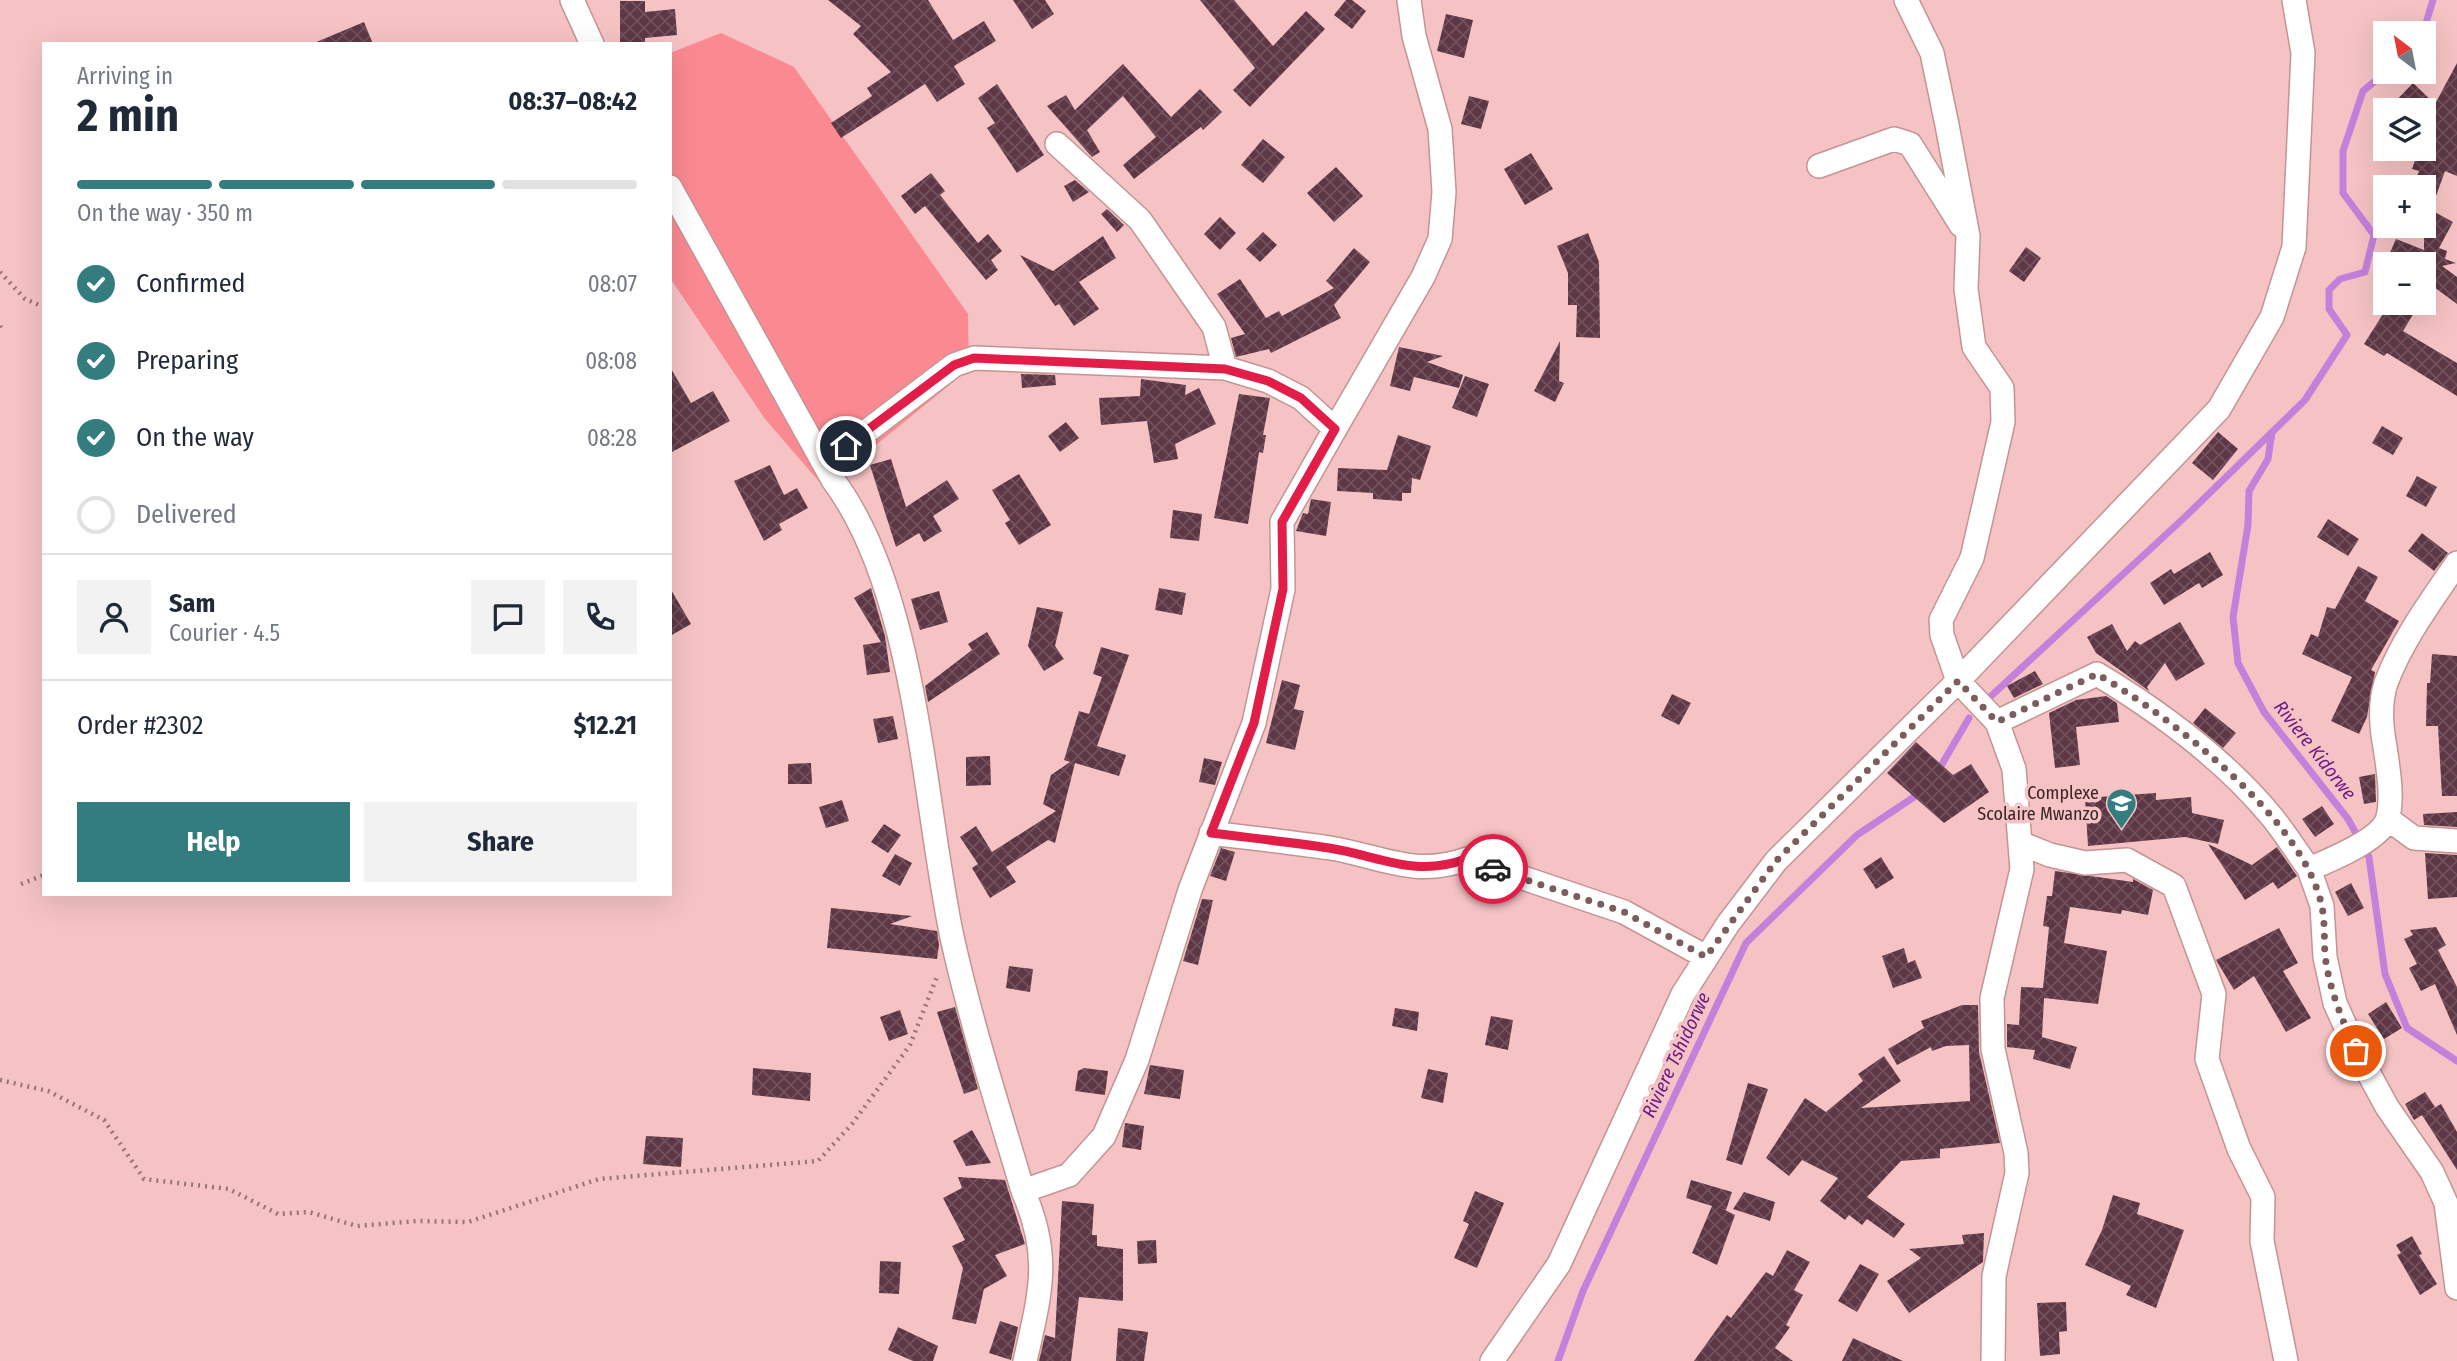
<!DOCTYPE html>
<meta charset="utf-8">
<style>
:root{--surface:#fff;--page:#f2f2f3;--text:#1f2937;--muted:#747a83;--line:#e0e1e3;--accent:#347d7e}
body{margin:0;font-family:"Fira Sans Condensed",sans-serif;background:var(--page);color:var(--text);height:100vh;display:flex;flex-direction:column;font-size:26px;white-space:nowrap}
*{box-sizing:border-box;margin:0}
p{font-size:23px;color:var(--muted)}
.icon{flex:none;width:38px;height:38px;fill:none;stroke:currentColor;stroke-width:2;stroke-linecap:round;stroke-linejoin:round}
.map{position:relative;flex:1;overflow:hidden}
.drawer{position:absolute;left:42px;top:42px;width:630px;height:854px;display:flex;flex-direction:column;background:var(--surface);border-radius:0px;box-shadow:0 7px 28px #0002}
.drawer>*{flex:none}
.needle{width:46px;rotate:328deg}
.buttons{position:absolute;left:2373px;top:21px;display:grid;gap:14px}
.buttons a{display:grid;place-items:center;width:63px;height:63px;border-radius:0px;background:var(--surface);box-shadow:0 7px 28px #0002;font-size:35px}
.pin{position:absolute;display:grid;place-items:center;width:60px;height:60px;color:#fff;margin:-30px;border:4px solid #fff;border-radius:50%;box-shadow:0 2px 7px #0007}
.courier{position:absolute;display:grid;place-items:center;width:70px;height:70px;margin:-35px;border:5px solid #e11d48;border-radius:50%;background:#fff;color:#222;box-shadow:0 2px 9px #0007}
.head em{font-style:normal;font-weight:700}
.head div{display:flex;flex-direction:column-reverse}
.head{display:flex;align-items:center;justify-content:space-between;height:119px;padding:0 35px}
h1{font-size:46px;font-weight:700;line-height:52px}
.bar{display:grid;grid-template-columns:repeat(4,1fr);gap:10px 7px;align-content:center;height:84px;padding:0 35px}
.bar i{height:9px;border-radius:5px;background:var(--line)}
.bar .on{background:var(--accent)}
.bar p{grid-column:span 4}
.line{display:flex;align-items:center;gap:18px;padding:0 35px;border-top:2px solid var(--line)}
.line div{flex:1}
.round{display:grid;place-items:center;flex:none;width:74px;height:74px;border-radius:0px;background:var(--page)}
ol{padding:0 35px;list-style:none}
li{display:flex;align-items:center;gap:21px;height:77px}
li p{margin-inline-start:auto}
li .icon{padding:7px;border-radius:50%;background:var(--accent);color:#fff;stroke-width:4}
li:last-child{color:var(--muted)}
li i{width:38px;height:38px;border:4px solid var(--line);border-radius:50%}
.button{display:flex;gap:14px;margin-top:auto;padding:14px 35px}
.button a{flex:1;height:80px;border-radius:0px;background:var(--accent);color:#fff;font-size:28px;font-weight:700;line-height:80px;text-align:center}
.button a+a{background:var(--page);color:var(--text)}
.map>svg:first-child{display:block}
</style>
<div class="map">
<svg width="2457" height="1361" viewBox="0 0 2457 1361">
<defs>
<pattern id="building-cross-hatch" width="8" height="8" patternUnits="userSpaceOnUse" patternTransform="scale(1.75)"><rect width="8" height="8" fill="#5d3745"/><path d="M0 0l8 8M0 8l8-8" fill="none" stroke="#72525d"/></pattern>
</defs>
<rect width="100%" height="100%" fill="#f6c3c4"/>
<path fill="#fb8991" d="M721 33 794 67 968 314 969 369 833 480 822 485 765 419 670 278V53Z"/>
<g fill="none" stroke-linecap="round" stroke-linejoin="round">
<path stroke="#c381db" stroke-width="7" d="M2423 33 2433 0
M2272 432 2268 459 2249 491 2248 525 2233 617 2238 663 2264 712 2348 819 2369 857 2385 974 2407 1028 2457 1061
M1990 697 2185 517 2305 400 2347 335 2329 309V290L2340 279 2365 272 2374 235 2343 193V151L2363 91 2386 72
M1938 771 1969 718
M1558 1361 1583 1291 1746 943 1857 835 1920 793"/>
</g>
<path fill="url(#building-cross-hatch)" d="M828 0H928L953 40 984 21 996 41 954 66 965 84 937 102 925 84 841 138 831 123 872 96 867 88 891 72 853 34 861 26Z
M1013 0H1045L1054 14 1032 29Z
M1200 0H1234L1273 46 1306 11 1325 29 1250 107 1233 90 1255 68Z
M1346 0H1352L1366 11 1352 29 1334 15Z
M620 1H645V12L675 9 677 35 645 38V44H620Z
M1446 14 1473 20 1464 58 1437 51Z
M364 22 373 44H314V43Z
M2457 63V176L2445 171 2431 210 2453 222 2439 248 2447 251 2445 259 2456 263 2442 266 2457 277V304L2434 287 2426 310 2424 264H2411L2389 255 2396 239 2424 250V187H2413L2419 171 2412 169 2419 149H2424L2428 125 2424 123V110H2397L2390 107 2413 83 2435 104Z
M1123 64 1171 117 1200 89 1222 112 1203 130 1201 127 1134 179 1123 165 1156 137 1123 96 1087 130 1100 152 1092 157 1047 106 1066 95 1075 110Z
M997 84 1044 155 1017 173 987 128 995 123 978 98Z
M1469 96 1489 101 1481 129 1461 124Z
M1263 139 1285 157 1263 183 1241 165Z
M1531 153 1553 189 1525 205 1504 169Z
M1336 167 1363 196 1334 222 1307 193Z
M931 173 945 191 940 195 978 243 988 234 1002 251 991 260 998 270 986 280 925 206 915 214 901 196Z
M1075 180 1089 192 1073 202 1064 186Z
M1107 209 1124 225 1117 232 1101 214Z
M1220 217 1236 233 1220 250 1204 234Z
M1263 232 1277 245 1260 262 1246 249Z
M1588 233 1599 262 1600 338 1576 337 1577 305H1568V273L1557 246Z
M1103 236 1116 258 1079 282 1099 309 1074 326 1059 304 1055 306 1020 255 1053 271Z
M2026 247 2041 258 2024 282 2009 271Z
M1354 248 1370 262 1334 305 1341 318 1271 353 1269 349 1236 357 1231 338 1245 334 1217 294 1240 279 1266 318 1279 311 1282 316 1334 288 1326 281Z
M2390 303H2420L2403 331 2457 363V396L2387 353 2384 356 2364 344Z
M1560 341 1559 381 1564 383 1555 402 1534 391Z
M1399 347 1443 356 1427 362 1463 375 1459 388 1414 377 1410 391 1390 386Z
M670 367 691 403 713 391 730 421 670 453Z
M1021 374 1055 375 1056 385 1022 388Z
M1465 376 1489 384 1477 417 1452 408Z
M1141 379 1186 385 1185 395 1199 388 1216 424 1175 444 1178 459 1154 463 1147 421 1101 425 1099 398 1140 396Z
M1239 394 1270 398 1263 435H1266L1263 453 1259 452 1248 524 1214 518Z
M1066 422 1079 438 1060 452 1048 436Z
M2382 426 2403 438 2393 455 2372 443Z
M2218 432 2238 449 2213 480 2192 463Z
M1398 435 1431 446 1420 480 1412 478 1411 493H1402V501L1373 499V493L1337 491 1338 468 1387 470Z
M891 459 906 507 947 480 959 499 933 516 942 531 924 542 919 533 896 547 870 465Z
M770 465 784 495 797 488 808 508 779 524 782 530 764 541 734 481Z
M1019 474 1051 525 1019 545 1005 523 1010 520 992 490Z
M2417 476 2437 487 2426 507 2406 496Z
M1311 499 1331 502 1326 536 1296 531 1303 513 1308 514Z
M1173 510 1202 514 1199 541 1170 538Z
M2328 519 2359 539 2348 556 2317 537Z
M2422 533 2448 553 2434 571 2408 551Z
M2210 552 2223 575 2202 588 2199 583 2164 605 2150 583 2171 569 2174 574Z
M2358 566 2378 577 2365 601 2399 621 2371 670 2375 672 2367 717 2359 734 2331 721 2352 677 2302 654 2311 634 2318 637 2327 607 2335 609Z
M670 588 691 624 670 636Z
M871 588 885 636 890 672 867 675 863 645 881 642 854 598Z
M1159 588 1186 593 1182 615 1155 610Z
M939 591 948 622 920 630 911 599Z
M1037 607 1063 612 1055 646 1064 659 1044 671 1028 646Z
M2180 622 2205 664 2176 681 2165 663 2147 687 2149 691 2096 653 2087 637 2112 624 2127 651 2135 641 2140 645Z
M987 632 1000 654 928 702 925 686 972 650 968 644Z
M1101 647 1129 655 1097 746 1126 755 1119 776 1075 763 1055 843 1048 840 1006 867 1016 882 990 898 972 868 978 864 960 837 976 826 992 852 1056 811 1043 804 1051 775 1070 762 1064 760 1079 711 1089 714 1102 677 1093 674Z
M2432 654 2457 656V796H2442L2438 726H2426L2427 683H2430Z
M2035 671 2043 684 2014 698 2007 686Z
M1282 680 1300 685 1294 709 1304 711 1295 750 1266 743Z
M1672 694 1691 703 1679 725 1661 716Z
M2106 696 2117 703 2119 722 2076 727 2080 765 2055 768 2049 713 2076 700Z
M2205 708 2236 733 2223 748 2193 723Z
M893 716 898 739 878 743 873 719Z
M1916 742 1953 775 1971 764 1989 792 1944 823 1887 773Z
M990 756 991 785 966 786V757Z
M1204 758 1222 762 1215 785 1199 782Z
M811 763 812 784H788V764Z
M2375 774 2376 802 2364 804 2359 777Z
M2156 793V800L2191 797 2192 813 2224 820 2218 844 2185 837 2088 846 2085 798Z
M842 800 849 821 826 828 819 807Z
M2322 806 2334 824 2315 837 2302 819Z
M2457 812V827L2424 825 2423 814Z
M884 824 901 835 888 853 871 842Z
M2208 844 2252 865 2277 847 2297 876 2278 889 2273 882 2245 900Z
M1221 848 1235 852 1226 881 1210 876Z
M2425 853 2457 855V897L2428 899Z
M895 854 912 863 900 886 882 876Z
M1881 857 1894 878 1876 889 1863 869Z
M2055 871 2133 882V879L2153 890 2148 915 2122 910 2121 914 2070 907 2064 943 2107 951 2098 1004 2044 998 2042 1037 2077 1047 2070 1069 2033 1059 2035 1050 2007 1047V1024L2019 1025 2021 987 2043 988 2049 927 2043 926 2047 896H2052Z
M2351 883 2364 908 2348 916 2335 892Z
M1202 899 1213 900 1198 965 1183 961Z
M831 908 912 916 890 924 937 931 939 945 937 959 827 948Z
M2436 927 2446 945 2438 950 2457 987V1035L2435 984 2421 991 2409 968 2417 964 2404 939 2413 935 2410 930Z
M2279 928 2298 963 2283 971 2311 1018 2286 1032 2254 976 2234 990 2216 960Z
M1904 948 1908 963 1915 960 1922 978 1893 988 1882 956Z
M1009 966 1033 969 1030 992 1006 988Z
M2386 1002 2402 1028 2384 1039 2368 1014Z
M1962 1005H1978L1979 1052 2000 1143 1940 1149V1158L1901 1161 1867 1197 1905 1224 1894 1238 1867 1219 1862 1225 1849 1215 1845 1220 1820 1201 1838 1178 1802 1160 1789 1176 1766 1158 1805 1098 1826 1112 1863 1081 1858 1074 1884 1056 1901 1081 1861 1108 1970 1101 1969 1045 1946 1046 1932 1051 1931 1047 1897 1065 1888 1049 1924 1028 1921 1021Z
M955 1007 978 1089 964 1094 937 1012Z
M1395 1008 1419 1012 1417 1031 1392 1026Z
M900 1010 908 1034 889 1041 880 1017Z
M1491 1016 1513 1020 1508 1050 1485 1045Z
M1150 1065 1184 1070 1180 1099 1144 1094Z
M753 1068 811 1073 810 1101 752 1095Z
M1084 1068 1108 1071 1105 1095 1075 1091 1078 1071Z
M1428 1069 1448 1073 1443 1103 1421 1098Z
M1748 1083 1768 1089 1742 1165 1726 1160Z
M2425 1092 2435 1107 2414 1120 2405 1104Z
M2441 1104 2457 1132V1170L2422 1115Z
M1125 1123 1144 1126 1141 1150 1122 1147Z
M972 1130 991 1163 966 1166 953 1141Z
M646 1136 683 1138 681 1167 643 1164Z
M958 1177 1005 1180 1025 1244 995 1255 1007 1276 984 1289 976 1324 952 1319 963 1268 952 1246 965 1240 943 1198 962 1188Z
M1691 1180 1732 1192 1726 1210 1721 1208 1735 1215 1717 1265 1692 1253 1712 1206 1686 1198Z
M1475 1191 1504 1203 1477 1268 1454 1258 1469 1224 1463 1221Z
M1744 1192 1775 1202 1770 1221 1733 1209Z
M2113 1195 2140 1203 2137 1214 2184 1230 2156 1308 2126 1295 2131 1286 2085 1265 2102 1230Z
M1062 1201 1094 1204 1092 1235H1097V1246L1123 1249V1301L1079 1297 1071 1361H1039L1045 1335 1055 1338Z
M1984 1233 1983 1262 1909 1313 1887 1281 1921 1258 1909 1249 1964 1244 1962 1235Z
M2412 1236 2422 1254 2419 1255 2437 1284 2420 1295 2397 1255 2401 1253 2396 1245Z
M1156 1240 1157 1263 1138 1264 1137 1241Z
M1787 1250 1810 1262 1794 1290 1803 1295 1786 1325 1790 1327 1775 1348 1793 1361H1694L1727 1315 1731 1318 1766 1272 1773 1276Z
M880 1261 901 1262 899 1294 879 1293Z
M1860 1264 1879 1274 1857 1312 1838 1301Z
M2066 1302 2067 1331 2059 1332 2060 1354 2040 1356 2037 1303Z
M1000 1321 1018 1327 1011 1360 989 1353Z
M898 1327 938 1346 933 1361H913L888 1350Z
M1118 1328 1148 1332 1144 1361H1116Z
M1853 1338 1903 1361H1842Z"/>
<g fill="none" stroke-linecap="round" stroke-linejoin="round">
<defs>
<path id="minor" d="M572 0 592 44
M1906 0 1932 53 1947 125 1968 236 1966 289 1974 347 2002 388 2003 422 1972 558 1941 620 1942 635 1958 681 1997 722 2014 769 2022 869 1992 998 1993 1049 2016 1153 2017 1173 1994 1276 1993 1361
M1057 144 1140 220 1214 327 1225 368
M1819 166 1894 139 1910 144 1961 225
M670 187 833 480C917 592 923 800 952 937 971 1023 998 1107 1023 1191 1052 1257 1040 1294 1025 1361
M825 463 954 365 974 358 1225 368 1268 381 1301 398 1335 429 1423 277 1440 239 1444 192 1440 129 1414 36 1409 0
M1997 722 2097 674C2160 712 2225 760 2272 817 2285 833 2297 852 2309 869 2328 861 2383 839 2388 817 2393 796 2388 768 2385 747 2381 726 2379 704 2386 683 2402 640 2431 601 2457 563
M2388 819 2414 838 2457 841
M1211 833C1251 838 1290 842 1330 848 1380 856 1414 878 1467 859L1624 912 1706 957
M2020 843 2050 855 2085 863 2127 860 2174 886 2214 994 2207 1059 2239 1149 2263 1197 2262 1241 2286 1361
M2309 869 2322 906 2325 957 2335 1003 2356 1050 2387 1107 2432 1172 2446 1203 2457 1288
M1023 1191 1069 1175 1104 1136 1137 1060 1190 890 1254 723 1283 589 1282 522 1335 429
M1492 1361 1559 1264 1683 994 1728 924 1776 861 1958 681 2219 409 2272 317 2294 247 2303 53 2294 0"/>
</defs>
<use href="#minor" stroke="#c49495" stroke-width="26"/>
<path stroke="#977475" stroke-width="4.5" stroke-dasharray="2 5" stroke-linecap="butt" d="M0 272 25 299 44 307
M0 326 1 328
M21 884 44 875
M0 1080 48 1091 104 1120 144 1179 229 1189 278 1214 309 1212 357 1226 417 1221 468 1222 599 1179 818 1161 852 1124 910 1045 938 974"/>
<use href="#minor" stroke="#fff" stroke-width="23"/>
</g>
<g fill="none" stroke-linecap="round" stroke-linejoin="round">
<path stroke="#7b5d5e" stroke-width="7" stroke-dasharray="0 12.6" d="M1493 869 1624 912 1706 957 1776 861 1958 681 1997 722 2097 674C2171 717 2305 820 2322 907 2325 922 2324 939 2325 955 2329 989 2342 1019 2356 1051"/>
<path stroke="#e11d48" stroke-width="9" d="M846 446 954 365 974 358 1225 369 1268 381 1301 398 1335 429 1282 522 1283 589 1254 723 1211 833C1251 838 1290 842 1329 848 1380 856 1414 878 1466 859L1493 869"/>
</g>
<defs>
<symbol id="school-pin" viewBox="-11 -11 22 30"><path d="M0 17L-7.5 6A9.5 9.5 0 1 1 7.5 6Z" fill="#347d7e" stroke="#f6c3c4"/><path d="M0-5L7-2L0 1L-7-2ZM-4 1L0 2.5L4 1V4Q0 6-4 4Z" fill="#fff"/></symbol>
</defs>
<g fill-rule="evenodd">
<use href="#school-pin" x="2104" y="786" width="35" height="47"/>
</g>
<g text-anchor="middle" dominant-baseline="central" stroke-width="7" stroke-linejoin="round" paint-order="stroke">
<g font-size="18" fill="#392627" stroke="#f6c3c4" text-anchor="end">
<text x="2099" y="793">Complexe<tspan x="2099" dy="21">Scolaire Mwanzo</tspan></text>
</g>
<g font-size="19" font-style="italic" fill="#6d1986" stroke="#f6c3c4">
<text transform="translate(2315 750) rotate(52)">Riviere Kidorwe</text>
<text transform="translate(1676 1055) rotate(-65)">Riviere Tshidorwe</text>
</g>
</g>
</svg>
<div class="buttons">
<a><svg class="needle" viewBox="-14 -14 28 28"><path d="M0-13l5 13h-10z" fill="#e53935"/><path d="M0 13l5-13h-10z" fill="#747a83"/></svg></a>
<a><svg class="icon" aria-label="layers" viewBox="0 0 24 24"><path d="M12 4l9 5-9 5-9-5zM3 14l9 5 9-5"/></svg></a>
<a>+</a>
<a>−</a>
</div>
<div class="pin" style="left:2356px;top:1051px;background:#ea580c"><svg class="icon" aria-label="bag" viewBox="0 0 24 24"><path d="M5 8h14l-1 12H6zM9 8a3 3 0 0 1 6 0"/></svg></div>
<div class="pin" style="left:846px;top:446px;background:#1f2937"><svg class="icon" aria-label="home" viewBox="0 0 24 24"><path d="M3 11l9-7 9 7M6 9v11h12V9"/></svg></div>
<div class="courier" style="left:1493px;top:869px"><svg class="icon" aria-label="car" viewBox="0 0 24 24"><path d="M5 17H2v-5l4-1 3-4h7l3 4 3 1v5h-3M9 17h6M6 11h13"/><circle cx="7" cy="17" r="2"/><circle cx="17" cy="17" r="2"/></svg></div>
<section class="drawer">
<div class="head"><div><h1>2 min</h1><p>Arriving in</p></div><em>08:37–08:42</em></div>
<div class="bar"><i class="on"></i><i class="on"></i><i class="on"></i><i></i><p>On the way · 350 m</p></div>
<ol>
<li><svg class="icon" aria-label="check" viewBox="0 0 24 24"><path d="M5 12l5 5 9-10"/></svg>Confirmed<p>08:07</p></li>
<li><svg class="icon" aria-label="check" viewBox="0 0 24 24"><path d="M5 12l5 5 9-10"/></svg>Preparing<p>08:08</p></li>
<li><svg class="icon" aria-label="check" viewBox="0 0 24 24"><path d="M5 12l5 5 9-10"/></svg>On the way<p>08:28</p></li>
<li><i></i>Delivered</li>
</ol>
<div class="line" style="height:126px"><a class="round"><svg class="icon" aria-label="person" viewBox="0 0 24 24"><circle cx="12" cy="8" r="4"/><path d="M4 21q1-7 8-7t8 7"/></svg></a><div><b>Sam</b><p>Courier · 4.5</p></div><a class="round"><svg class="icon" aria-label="chat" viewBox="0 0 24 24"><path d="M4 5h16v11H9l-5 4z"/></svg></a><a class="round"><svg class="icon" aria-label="phone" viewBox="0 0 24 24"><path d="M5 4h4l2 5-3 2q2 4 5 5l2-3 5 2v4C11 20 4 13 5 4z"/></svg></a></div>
<div class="line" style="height:91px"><div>Order #2302</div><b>$12.21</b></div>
<div class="button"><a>Help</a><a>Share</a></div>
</section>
</div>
